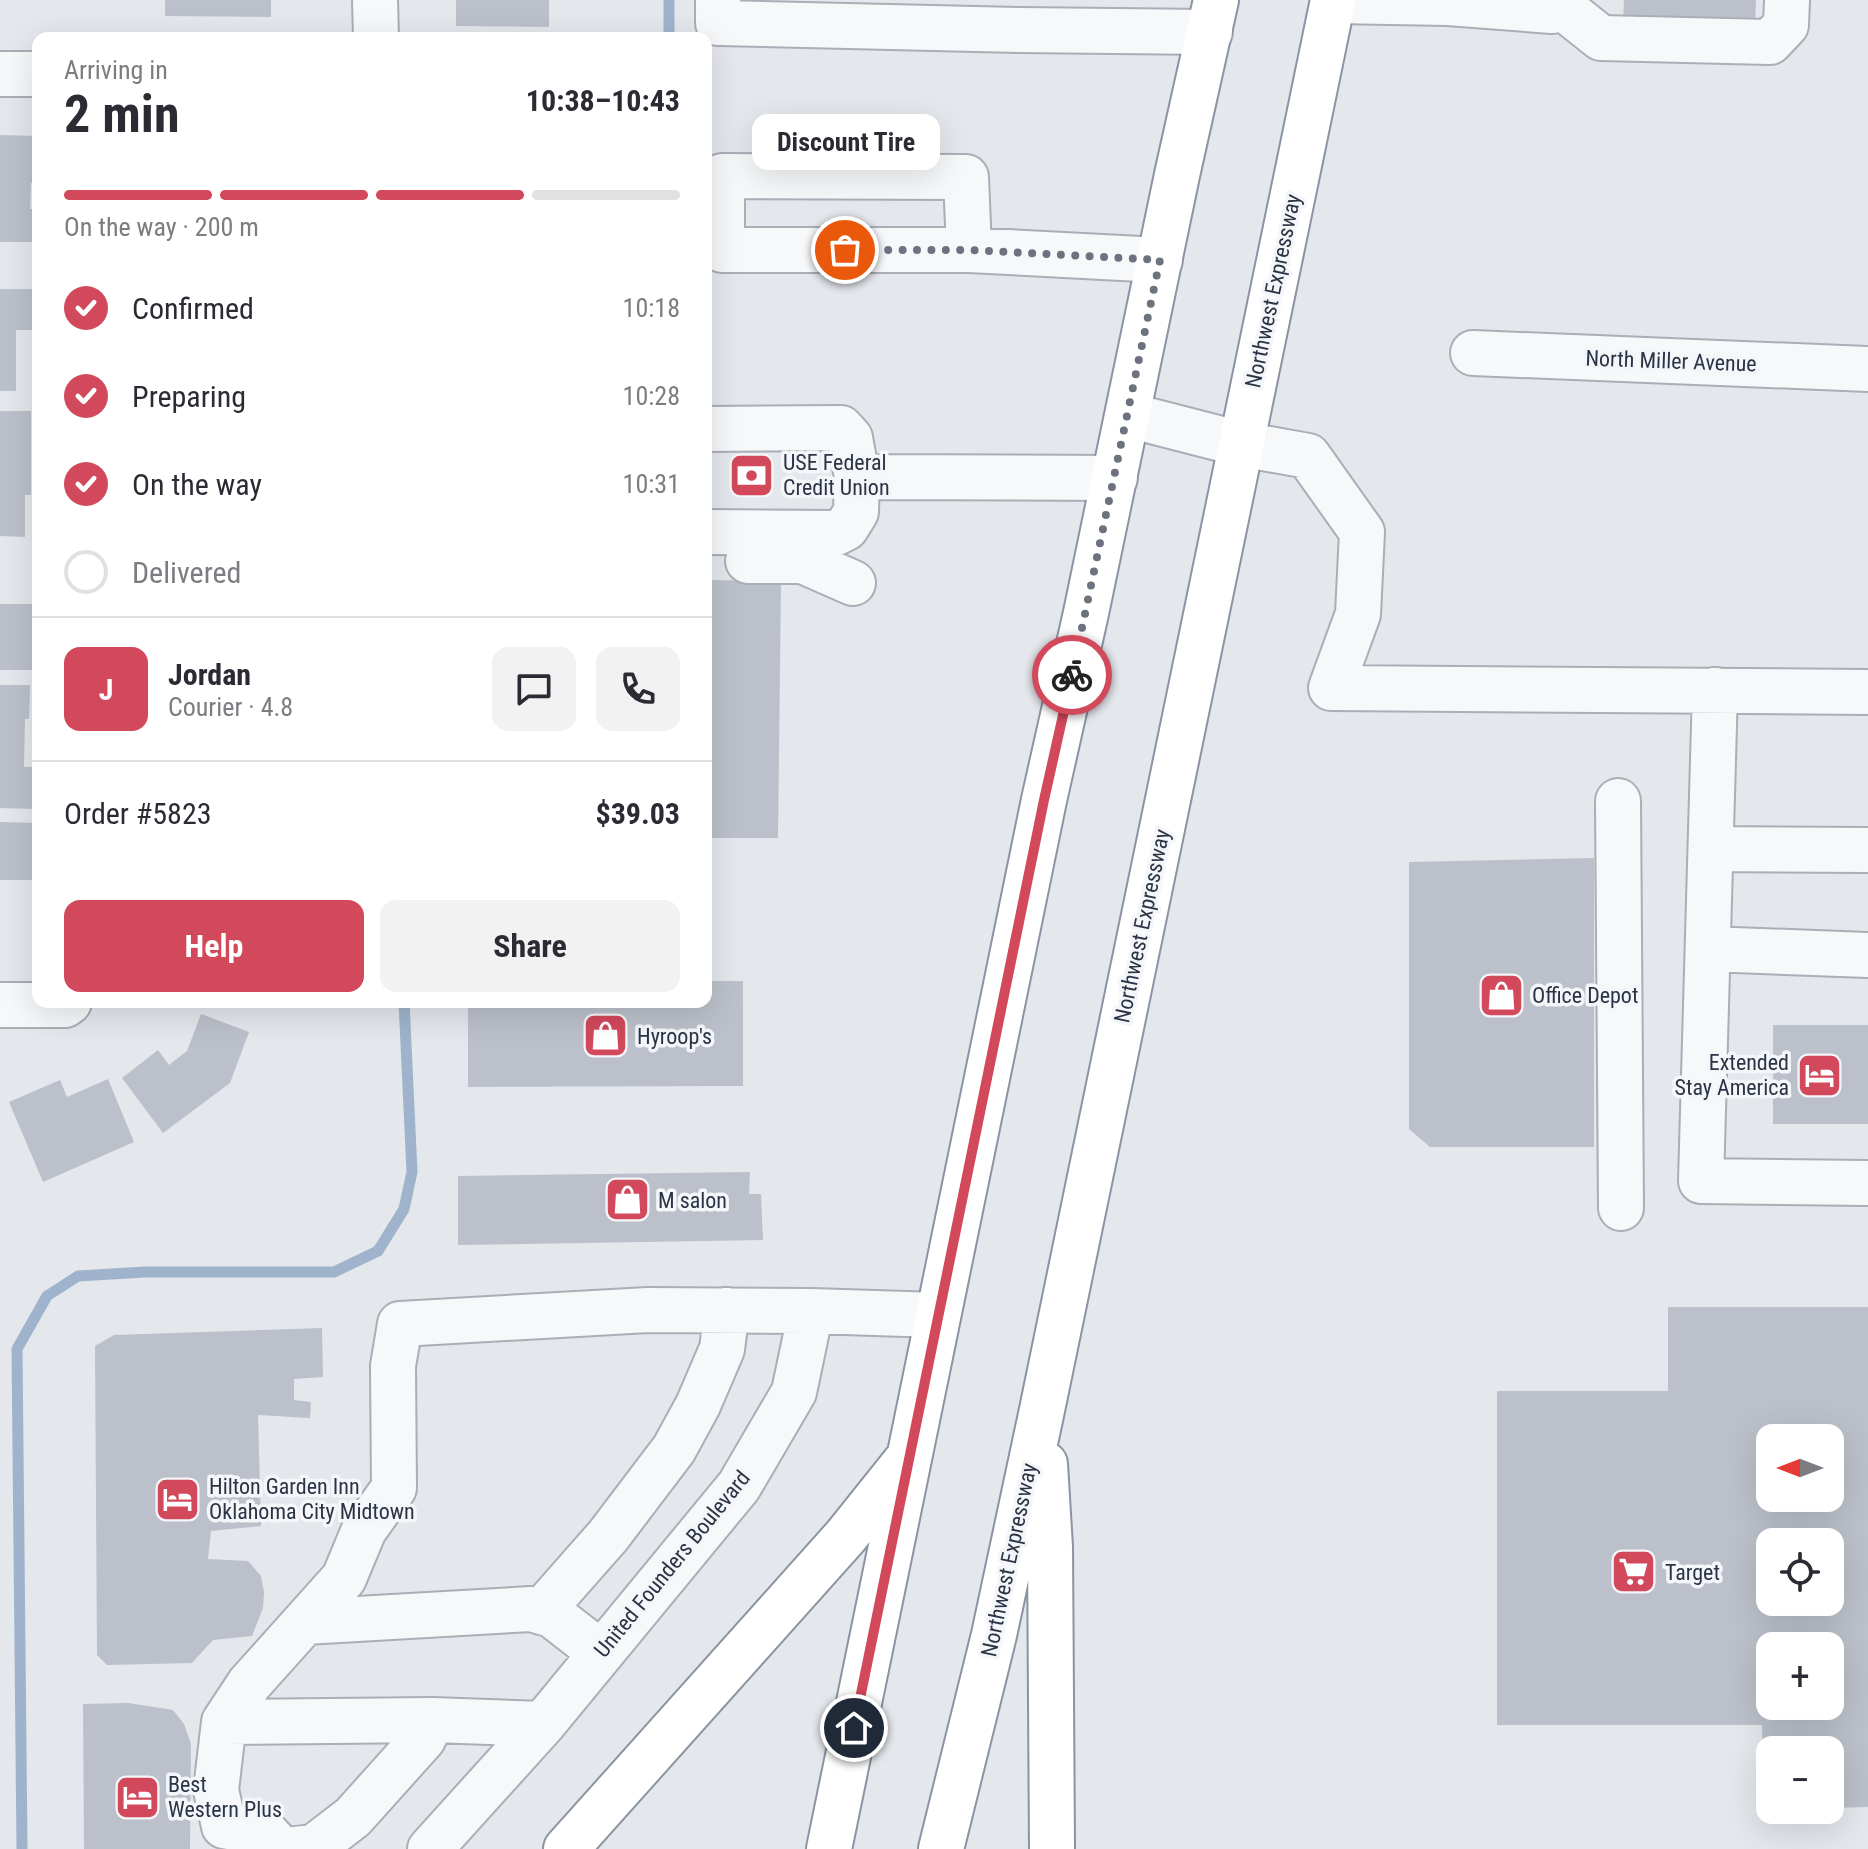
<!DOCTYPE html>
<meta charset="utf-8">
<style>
:root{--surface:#fff;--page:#f2f2f3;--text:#2b2b33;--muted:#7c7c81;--line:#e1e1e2;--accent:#d1495b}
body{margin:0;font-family:"Roboto Condensed",sans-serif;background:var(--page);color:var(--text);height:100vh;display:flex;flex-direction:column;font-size:30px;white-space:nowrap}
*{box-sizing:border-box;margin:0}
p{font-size:26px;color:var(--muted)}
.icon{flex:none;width:44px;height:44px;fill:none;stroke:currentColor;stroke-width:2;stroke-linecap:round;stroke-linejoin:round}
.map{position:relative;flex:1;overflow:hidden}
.sheet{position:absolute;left:32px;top:32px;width:680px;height:976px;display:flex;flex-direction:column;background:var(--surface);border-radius:16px;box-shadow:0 8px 32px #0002}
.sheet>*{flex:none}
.needle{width:52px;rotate:270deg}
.tools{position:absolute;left:1756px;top:1424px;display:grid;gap:16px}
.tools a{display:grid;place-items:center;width:88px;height:88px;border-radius:16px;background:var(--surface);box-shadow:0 8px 32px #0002;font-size:40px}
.pin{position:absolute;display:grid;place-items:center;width:68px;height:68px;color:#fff;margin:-34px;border:4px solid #fff;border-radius:50%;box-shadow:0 2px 8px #0007}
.courier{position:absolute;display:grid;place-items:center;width:80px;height:80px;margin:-40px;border:6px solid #d1495b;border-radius:50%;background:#fff;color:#222;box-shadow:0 2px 10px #0007}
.bubble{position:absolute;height:56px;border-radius:16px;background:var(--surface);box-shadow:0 8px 32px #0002;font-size:26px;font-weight:700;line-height:56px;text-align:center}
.headline em{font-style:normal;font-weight:700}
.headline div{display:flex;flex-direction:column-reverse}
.headline{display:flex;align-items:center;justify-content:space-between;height:136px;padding:0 32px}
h1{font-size:52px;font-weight:700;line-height:60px}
.bar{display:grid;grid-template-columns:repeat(4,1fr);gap:12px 8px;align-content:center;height:96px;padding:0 32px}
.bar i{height:10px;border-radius:6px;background:var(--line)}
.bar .active{background:var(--accent)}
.bar p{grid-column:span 4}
.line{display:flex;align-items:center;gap:20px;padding:0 32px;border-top:2px solid var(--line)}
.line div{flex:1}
.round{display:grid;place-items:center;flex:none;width:84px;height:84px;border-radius:16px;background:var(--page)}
ol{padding:0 32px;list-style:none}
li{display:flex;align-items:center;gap:24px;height:88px}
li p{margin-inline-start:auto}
li .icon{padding:8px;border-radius:50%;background:var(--accent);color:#fff;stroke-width:4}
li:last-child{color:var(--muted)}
li i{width:44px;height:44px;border:4px solid var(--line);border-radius:50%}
.button{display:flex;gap:16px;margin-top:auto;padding:16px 32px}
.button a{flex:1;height:92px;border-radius:16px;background:var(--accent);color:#fff;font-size:32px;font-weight:700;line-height:92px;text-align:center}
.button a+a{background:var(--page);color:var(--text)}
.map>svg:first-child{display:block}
</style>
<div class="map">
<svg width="1868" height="1849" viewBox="0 0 1868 1849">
<rect width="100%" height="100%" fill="#e4e7ec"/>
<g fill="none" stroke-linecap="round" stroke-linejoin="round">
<path stroke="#9fb4cc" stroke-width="11" d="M669 0V38
M22 1849 17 1349 47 1296 78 1276 145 1272H334L378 1251 404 1209 412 1172 404 1002"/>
</g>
<path fill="#bbc0ca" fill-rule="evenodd" d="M165 0H271V17L165 16Z
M456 0H549V27L456 26Z
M1624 0H1756L1755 26 1623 24Z
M0 135 38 136V183H31L30 209H38V242H0Z
M0 289H33V330H16V391H0Z
M0 411H31V495H25V537L0 536Z
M706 580 781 581 778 838H706Z
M0 604H38V670H0Z
M0 685H30L29 719H25L24 767H35L34 809 0 808Z
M0 822 38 823V880H0Z
M1594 858V1147H1430L1409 1129V862Z
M706 981H743V1086L468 1087V1002H706Z
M201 1014 249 1032 230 1083 163 1133 122 1078 158 1050 169 1065 187 1051Z
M1773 1025H1868V1124H1773Z
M108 1079 134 1142 43 1182 9 1102 60 1080 67 1097Z
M750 1172 749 1194H761L763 1240 458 1245V1176Z
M1668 1307H1868V1807L1830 1808V1750H1770V1777H1763L1762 1725H1497V1391H1668ZM1770 1438H1830V1498H1770ZM1770 1542H1830V1602H1770ZM1770 1646H1830V1706H1770Z
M322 1328 323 1377 294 1379V1400L311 1402 310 1418 258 1415 261 1526 211 1531 208 1559 248 1561 261 1576 264 1592 263 1608 252 1636 213 1640 192 1663 107 1665 97 1655 95 1346 114 1335Z
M128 1703 173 1710 184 1724 191 1744 190 1849H84L83 1704Z"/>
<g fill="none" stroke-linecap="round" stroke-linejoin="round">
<defs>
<path id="minor" d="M375 0 376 38
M718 0V23L1019 30 1210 32
M1333 1 1448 3 1552 11 1562 7 1566 0
M1562 7 1601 38 1770 42 1786 25 1787 0
M0 74H38
M969 250 966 177 722 176V250H969L1160 260
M1473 353 1868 369
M1128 415 1241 444 1308 456 1362 532 1358 614 1331 688 1868 692
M706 429 841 428 850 438 857 477 856 512 846 528 836 533 706 532
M857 477 1115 478
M748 561H803L853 583
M1715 690 1701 1181 1868 1183
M1618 801 1621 1208
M1711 849 1868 850
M1708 949 1868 955
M0 1005H65L69 1002
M541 1612 608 1536 674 1449 698 1405 722 1349 727 1310
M305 1622 531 1609 552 1615 601 1653
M224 1722 433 1720
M281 1849 267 1834 224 1826 216 1790 224 1722 249 1684 344 1578 364 1530 394 1488 393 1366 400 1324 648 1310 811 1311
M295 1849 314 1847 353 1817 423 1739 433 1720 543 1724
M430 1849 543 1724 739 1486 794 1392 811 1311 938 1315"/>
<path id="highway" d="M1045 1464 1050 1547 1052 1849
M566 1849 846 1536 906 1461
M829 1849 1044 800 1086 613 1177 175 1216 0
M941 1849 994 1635 1042 1410 1333 0"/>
</defs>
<use href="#minor" stroke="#a9aeb7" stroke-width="48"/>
<use href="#highway" stroke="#8b94a3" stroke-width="48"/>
<use href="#minor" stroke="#f7f8fa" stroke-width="44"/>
<use href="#highway" stroke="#fff" stroke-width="44"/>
</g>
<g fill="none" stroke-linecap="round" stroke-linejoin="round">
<path stroke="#6c737f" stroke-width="8" stroke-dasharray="0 14.4" d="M845 250H969L1160 260 1072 675"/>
<path stroke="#d1495b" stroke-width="10" d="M854 1728 1044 800 1072 675"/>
</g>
<defs>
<symbol id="bank-square" viewBox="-11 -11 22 22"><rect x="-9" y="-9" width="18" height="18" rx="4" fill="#d1495b" stroke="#f4f6f9"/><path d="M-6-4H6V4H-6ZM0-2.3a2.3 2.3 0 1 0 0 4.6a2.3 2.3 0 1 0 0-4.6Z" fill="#fff"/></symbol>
<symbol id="shop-square" viewBox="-11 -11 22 22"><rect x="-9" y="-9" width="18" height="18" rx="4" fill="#d1495b" stroke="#f4f6f9"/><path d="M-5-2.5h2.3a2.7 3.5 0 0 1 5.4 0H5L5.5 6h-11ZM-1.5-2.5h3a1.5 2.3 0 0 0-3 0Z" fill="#fff"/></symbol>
<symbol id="hotel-square" viewBox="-11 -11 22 22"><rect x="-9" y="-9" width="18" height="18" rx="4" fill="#d1495b" stroke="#f4f6f9"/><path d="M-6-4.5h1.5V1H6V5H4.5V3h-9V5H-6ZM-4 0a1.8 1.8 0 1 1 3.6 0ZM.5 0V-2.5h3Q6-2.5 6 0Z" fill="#fff"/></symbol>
<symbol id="supermarket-square" viewBox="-11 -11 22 22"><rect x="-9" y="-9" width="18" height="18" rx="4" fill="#d1495b" stroke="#f4f6f9"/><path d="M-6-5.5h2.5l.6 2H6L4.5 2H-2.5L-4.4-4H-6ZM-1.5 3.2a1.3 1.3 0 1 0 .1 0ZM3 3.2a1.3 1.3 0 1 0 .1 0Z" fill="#fff"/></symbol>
</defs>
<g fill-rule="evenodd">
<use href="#bank-square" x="726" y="450" width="51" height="51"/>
<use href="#shop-square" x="1476" y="970" width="51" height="51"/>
<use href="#shop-square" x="580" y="1010" width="51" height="51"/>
<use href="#hotel-square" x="1794" y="1050" width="51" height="51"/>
<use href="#shop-square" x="602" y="1174" width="51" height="51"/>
<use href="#hotel-square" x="152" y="1474" width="51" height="51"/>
<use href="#supermarket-square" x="1608" y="1546" width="51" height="51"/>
<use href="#hotel-square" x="112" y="1772" width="51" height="51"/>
</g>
<g text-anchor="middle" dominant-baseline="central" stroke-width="7" stroke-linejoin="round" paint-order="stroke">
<g font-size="22" fill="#2b3445" stroke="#f4f6f9">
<text transform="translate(1273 291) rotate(-78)">Northwest Expressway</text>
<text transform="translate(1671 361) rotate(2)">North Miller Avenue</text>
<text transform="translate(1142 926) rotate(-78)">Northwest Expressway</text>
<text transform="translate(1009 1560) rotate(-78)">Northwest Expressway</text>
<text transform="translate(672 1564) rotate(-51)">United Founders Boulevard</text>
</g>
<g font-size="22" fill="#2b3445" stroke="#f4f6f9" text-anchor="start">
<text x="783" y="462">USE Federal<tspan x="783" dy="25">Credit Union</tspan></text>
<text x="1532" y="995">Office Depot</text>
<text x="637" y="1036">Hyroop's</text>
<text x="1789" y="1062" text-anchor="end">Extended<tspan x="1789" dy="25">Stay America</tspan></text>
<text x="658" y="1200">M salon</text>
<text x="209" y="1486">Hilton Garden Inn<tspan x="209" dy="25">Oklahoma City Midtown</tspan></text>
<text x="1665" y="1572">Target</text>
<text x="168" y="1784">Best<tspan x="168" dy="25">Western Plus</tspan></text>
</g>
</g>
</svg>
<div class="tools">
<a><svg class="needle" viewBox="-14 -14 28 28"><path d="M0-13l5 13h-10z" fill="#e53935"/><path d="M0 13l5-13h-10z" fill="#7c7c81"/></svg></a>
<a><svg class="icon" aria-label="locate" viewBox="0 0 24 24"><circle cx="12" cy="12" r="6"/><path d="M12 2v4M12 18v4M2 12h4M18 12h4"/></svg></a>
<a>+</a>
<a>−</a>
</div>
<div class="pin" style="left:845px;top:250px;background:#ea580c"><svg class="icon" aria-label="bag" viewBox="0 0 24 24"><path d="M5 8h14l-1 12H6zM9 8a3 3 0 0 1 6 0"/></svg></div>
<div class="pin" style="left:854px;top:1728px;background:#1f2937"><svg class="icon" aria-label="home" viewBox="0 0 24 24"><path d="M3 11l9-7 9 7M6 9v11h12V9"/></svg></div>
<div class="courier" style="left:1072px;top:675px"><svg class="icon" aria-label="bike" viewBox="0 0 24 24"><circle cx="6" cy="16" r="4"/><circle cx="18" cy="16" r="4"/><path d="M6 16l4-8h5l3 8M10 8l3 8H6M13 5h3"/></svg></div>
<div class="bubble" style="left:752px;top:114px;width:188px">Discount Tire</div>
<section class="sheet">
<div class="headline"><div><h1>2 min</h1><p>Arriving in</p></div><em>10:38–10:43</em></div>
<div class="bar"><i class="active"></i><i class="active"></i><i class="active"></i><i></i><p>On the way · 200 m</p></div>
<ol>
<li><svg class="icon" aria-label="check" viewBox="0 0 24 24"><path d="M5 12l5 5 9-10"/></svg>Confirmed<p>10:18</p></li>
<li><svg class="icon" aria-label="check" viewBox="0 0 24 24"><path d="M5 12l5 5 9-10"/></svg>Preparing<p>10:28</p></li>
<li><svg class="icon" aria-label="check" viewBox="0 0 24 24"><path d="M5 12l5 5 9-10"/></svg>On the way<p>10:31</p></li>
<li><i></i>Delivered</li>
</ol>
<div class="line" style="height:144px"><b class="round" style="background:var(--accent);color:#fff">J</b><div><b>Jordan</b><p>Courier · 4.8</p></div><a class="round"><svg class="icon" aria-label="chat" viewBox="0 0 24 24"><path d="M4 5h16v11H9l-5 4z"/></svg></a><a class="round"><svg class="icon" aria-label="phone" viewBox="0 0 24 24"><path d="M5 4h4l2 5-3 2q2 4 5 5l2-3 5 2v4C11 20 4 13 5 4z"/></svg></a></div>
<div class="line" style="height:104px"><div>Order #5823</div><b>$39.03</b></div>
<div class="button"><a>Help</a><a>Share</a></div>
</section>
</div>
